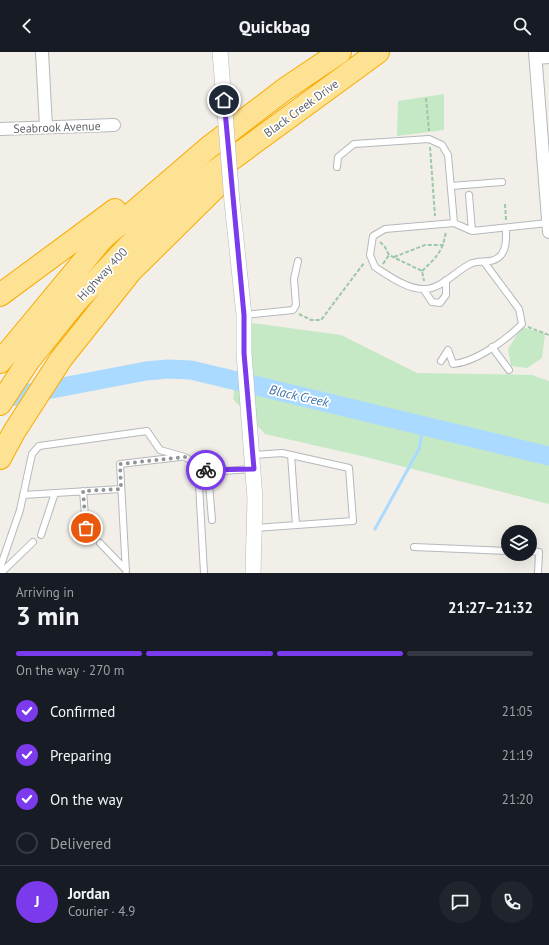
<!DOCTYPE html>
<meta charset="utf-8">
<style>
:root{--surface:#171b24;--page:#20242c;--text:#f1f3f6;--muted:#9ea1a6;--line:#363941;--accent:#7c3aed}
body{margin:0;font-family:"PT Sans",sans-serif;background:var(--page);color:var(--text);height:100vh;display:flex;flex-direction:column;font-size:15px;white-space:nowrap}
*{box-sizing:border-box;margin:0}
p{font-size:13px;color:var(--muted)}
.icon{flex:none;width:22px;height:22px;fill:none;stroke:currentColor;stroke-width:2;stroke-linecap:round;stroke-linejoin:round}
.map{position:relative;height:521px;overflow:hidden}
.sheet{display:flex;flex-direction:column;background:var(--surface);flex:1}
.sheet>*{flex:none}
.controls{position:absolute;left:501px;top:473px;display:grid;gap:8px}
.controls a{display:grid;place-items:center;width:36px;height:36px;border-radius:50%;background:var(--surface);box-shadow:0 4px 16px #0002;font-size:20px}
.pin{position:absolute;display:grid;place-items:center;width:34px;height:34px;color:#fff;margin:-17px;border:2px solid #fff;border-radius:50%;box-shadow:0 1px 4px #0007}
.courier{position:absolute;display:grid;place-items:center;width:40px;height:40px;margin:-20px;border:3px solid #7c3aed;border-radius:50%;background:#fff;color:#222;box-shadow:0 1px 5px #0007}
.headline em{font-style:normal;font-weight:600}
.headline div{display:flex;flex-direction:column-reverse}
.headline{display:flex;align-items:center;justify-content:space-between;height:68px;padding:0 16px}
h1{font-size:26px;font-weight:600;line-height:30px}
.bar{display:grid;grid-template-columns:repeat(4,1fr);gap:6px 4px;align-content:center;height:48px;padding:0 16px}
.bar i{height:5px;border-radius:3px;background:var(--line)}
.bar .selected{background:var(--accent)}
.bar p{grid-column:span 4}
.line{display:flex;align-items:center;gap:10px;padding:0 16px;border-top:1px solid var(--line)}
.line div{flex:1}
.round{display:grid;place-items:center;flex:none;width:42px;height:42px;border-radius:21px;background:var(--page)}
ol{padding:0 16px;list-style:none}
li{display:flex;align-items:center;gap:12px;height:44px}
li p{margin-inline-start:auto}
li .icon{padding:4px;border-radius:50%;background:var(--accent);color:#fff;stroke-width:4}
li:last-child{color:var(--muted)}
li i{width:22px;height:22px;border:2px solid var(--line);border-radius:50%}
header{display:flex;justify-content:space-between;align-items:center;height:52px;padding:0 16px;background:var(--surface);font-size:18px;font-weight:600}
.map>svg:first-child{display:block}
</style>
<header><svg class="icon" aria-label="back" viewBox="0 0 24 24"><path d="M15 5l-7 7 7 7"/></svg>Quickbag<svg class="icon" aria-label="search" viewBox="0 0 24 24"><circle cx="10" cy="10" r="6"/><path d="M15 15l6 6"/></svg></header>
<div class="map">
<svg width="549" height="521" viewBox="0 0 549 521">
<rect width="100%" height="100%" fill="#f1efe8"/>
<path fill="#c5e8c5" d="M444 42V78L397 84 398 49Z
M244 270 341 283 417 321 532 323 549 329V452L366 405 265 382 233 347Z
M522 275 545 282 542 306 527 316 511 314 508 297Z"/>
<g fill="none" stroke-linecap="round" stroke-linejoin="round">
<path stroke="#aadaff" stroke-width="3" d="M375 477 419 397 423 374"/>
<path stroke="#aadaff" stroke-width="19" d="M0 347 146 319 168 317 191 318 549 404"/>
<defs>
<path id="service" d="M337 115 338 105 354 92 429 87 442 93 448 103 454 171 472 179 548 171
M451 134 502 130
M469 143 472 179
M454 171 385 177 373 184 370 203 375 215C389 224 408 238 425 237 441 237 456 219 470 212 480 207 493 213 501 203 507 196 506 185 506 176
M424 238 432 250 440 251 446 243V228
M244 263 293 258 296 253 294 227 298 209
M492 295 509 318
M441 309 448 298 453 312C476 310 506 288 522 272L519 257 484 210
M253 403 282 401 349 416 353 469 255 476
M291 403 296 473
M208 420 212 468
M83 439 86 476 93 484
M23 443 121 437
M41 483 55 441
M100 491 126 518
M414 495 508 499
M530 499 539 500 538 521
M0 516 20 458 32 402 39 394 147 379 160 398 185 405 208 420 252 417
M1 521 33 490
M126 521 120 412 180 405
M204 521 199 432 208 420"/>
<path id="minor" d="M42 0 46 75
M535 0 549 180
M536 6 549 5
M0 77 114 73"/>
<path id="tertiary" d="M220 0 224 48
M232 150 244 263V301L255 447 253 521"/>
<path id="motorway" d="M0 243 115 158
M0 310 102 187 208 96 285 37 340 0
M0 352 29 308 75 251 140 182 214 120 378 0
M0 406 14 380 61 307 131 219 215 136"/>
</defs>
<use href="#service" stroke="#b5b8bc" stroke-width="8"/>
<use href="#minor" stroke="#b5b8bc" stroke-width="14"/>
<use href="#tertiary" stroke="#b5b8bc" stroke-width="16"/>
<use href="#motorway" stroke="#f9ab00" stroke-width="24"/>
<path stroke="#9cc7a9" stroke-width="2" stroke-dasharray="4 2" stroke-linecap="butt" d="M426 46 429 79
M430 95 435 164
M505 152 506 168
M380 190 385 195 389 203 422 219 424 229
M394 205 425 193H444
M383 212 389 203
M422 219C437 205 443 199 446 179
M299 262 311 268H321L364 211
M528 275 549 283"/>
<use href="#service" stroke="#fff" stroke-width="6"/>
<use href="#minor" stroke="#fff" stroke-width="12"/>
<use href="#tertiary" stroke="#fff" stroke-width="15"/>
<use href="#motorway" stroke="#fde293" stroke-width="22"/>
<defs>
<path id="tertiary-bridge" d="M224 48 232 150"/>
</defs>
<use href="#tertiary-bridge" stroke="#b5b8bc" stroke-width="16" stroke-linecap="butt"/>
<use href="#tertiary-bridge" stroke="#fff" stroke-width="15"/>
</g>
<g fill="none" stroke-linecap="round" stroke-linejoin="round">
<path stroke="#929495" stroke-width="4" stroke-dasharray="0 7.2" d="M86 476 83 439 121 437 120 412 185 405 206 418"/>
<path stroke="#7c3aed" stroke-width="5" d="M206 418 254 417 244 301V263L224 48"/>
</g>
<g text-anchor="middle" dominant-baseline="central" stroke-width="3.5" stroke-linejoin="round" paint-order="stroke">
<g font-size="12" fill="#5f6368" stroke="#fff">
<text transform="translate(301 56) rotate(-36)">Black Creek Drive</text>
<text transform="translate(57 75) rotate(-2)">Seabrook Avenue</text>
<text transform="translate(102 222) rotate(-47)">Highway 400</text>
</g>
<g font-size="13" font-style="italic" fill="#4174aa" stroke="#fff">
<text transform="translate(299 344) rotate(13)">Black Creek</text>
</g>
</g>
</svg>
<div class="controls">
<a><svg class="icon" aria-label="layers" viewBox="0 0 24 24"><path d="M12 4l9 5-9 5-9-5zM3 14l9 5 9-5"/></svg></a>
</div>
<div class="pin" style="left:86px;top:476px;background:#ea580c"><svg class="icon" aria-label="bag" viewBox="0 0 24 24"><path d="M5 8h14l-1 12H6zM9 8a3 3 0 0 1 6 0"/></svg></div>
<div class="pin" style="left:224px;top:48px;background:#1f2937"><svg class="icon" aria-label="home" viewBox="0 0 24 24"><path d="M3 11l9-7 9 7M6 9v11h12V9"/></svg></div>
<div class="courier" style="left:206px;top:418px"><svg class="icon" aria-label="bike" viewBox="0 0 24 24"><circle cx="6" cy="16" r="4"/><circle cx="18" cy="16" r="4"/><path d="M6 16l4-8h5l3 8M10 8l3 8H6M13 5h3"/></svg></div>
</div>
<section class="sheet">
<div class="headline"><div><h1>3 min</h1><p>Arriving in</p></div><em>21:27–21:32</em></div>
<div class="bar"><i class="selected"></i><i class="selected"></i><i class="selected"></i><i></i><p>On the way · 270 m</p></div>
<ol>
<li><svg class="icon" aria-label="check" viewBox="0 0 24 24"><path d="M5 12l5 5 9-10"/></svg>Confirmed<p>21:05</p></li>
<li><svg class="icon" aria-label="check" viewBox="0 0 24 24"><path d="M5 12l5 5 9-10"/></svg>Preparing<p>21:19</p></li>
<li><svg class="icon" aria-label="check" viewBox="0 0 24 24"><path d="M5 12l5 5 9-10"/></svg>On the way<p>21:20</p></li>
<li><i></i>Delivered</li>
</ol>
<div class="line" style="height:72px"><b class="round" style="background:var(--accent);color:#fff">J</b><div><b>Jordan</b><p>Courier · 4.9</p></div><a class="round"><svg class="icon" aria-label="chat" viewBox="0 0 24 24"><path d="M4 5h16v11H9l-5 4z"/></svg></a><a class="round"><svg class="icon" aria-label="phone" viewBox="0 0 24 24"><path d="M5 4h4l2 5-3 2q2 4 5 5l2-3 5 2v4C11 20 4 13 5 4z"/></svg></a></div>
</section>
